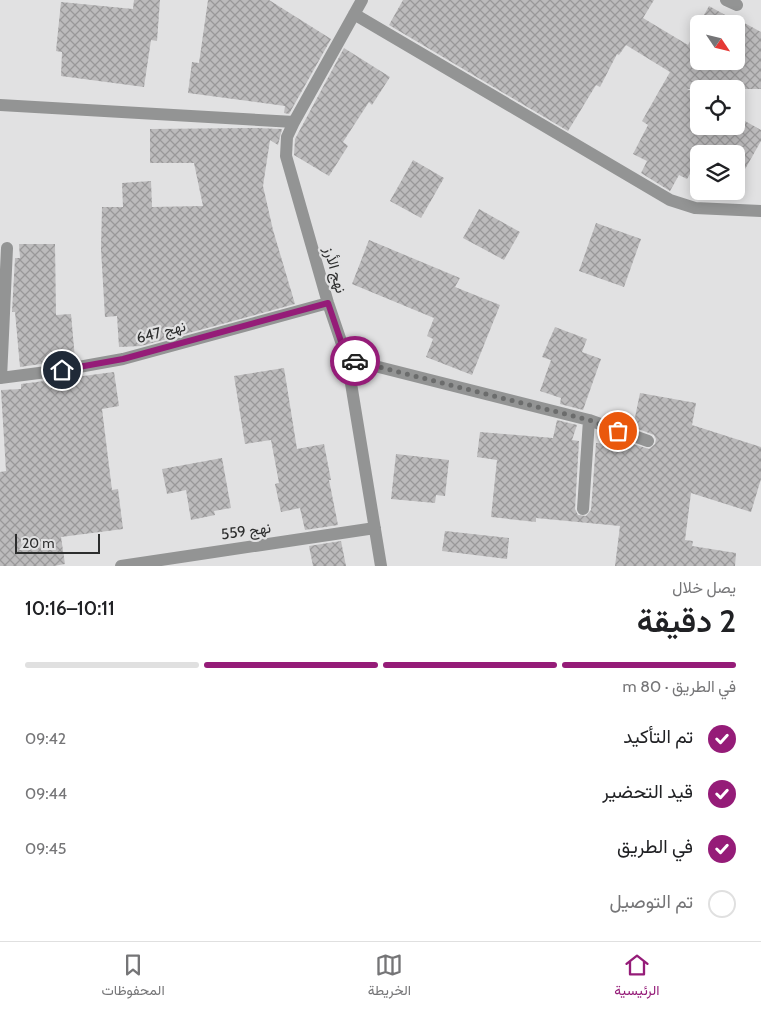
<!DOCTYPE html>
<html lang="ar">
<meta charset="utf-8">
<style>
:root{--surface:#fff;--page:#f2f2f2;--text:#202124;--muted:#757577;--line:#e0e0e0;--accent:#951c78}
body{margin:0;font-family:Cabin,Vazirmatn,sans-serif;background:var(--page);color:var(--text);direction:rtl;height:100vh;display:flex;flex-direction:column;font-size:19px;white-space:nowrap}
*{box-sizing:border-box;margin:0}
p{font-size:16px;color:var(--muted)}
.icon{flex:none;width:28px;height:28px;fill:none;stroke:currentColor;stroke-width:2;stroke-linecap:round;stroke-linejoin:round}
.map{position:relative;height:566px;overflow:hidden;direction:ltr}
.drawer{display:flex;flex-direction:column;background:var(--surface);flex:1}
.drawer>*{flex:none}
.needle{width:32px;rotate:125deg}
.buttons{position:absolute;left:690px;top:15px;display:grid;gap:10px}
.buttons a{display:grid;place-items:center;width:55px;height:55px;border-radius:8px;background:var(--surface);box-shadow:0 2px 12px #0003;font-size:25px}
.scale{position:absolute;left:15px;bottom:12px;width:85px;box-sizing:border-box;padding-left:5px;border:2px solid #2c2d2d;border-top:0;font-size:14px;line-height:18px;white-space:nowrap;color:#2c2d2d;-webkit-text-stroke:4px #e1e1e2;paint-order:stroke}
.pin{position:absolute;display:grid;place-items:center;width:42px;height:42px;color:#fff;margin:-21px;border:2px solid #fff;border-radius:50%;box-shadow:0 1px 5px #0007}
.courier{position:absolute;display:grid;place-items:center;width:50px;height:50px;margin:-25px;border:4px solid #951c78;border-radius:50%;background:#fff;color:#222;box-shadow:0 1px 6px #0007}
.overview em{font-style:normal;font-weight:600}
.overview div{display:flex;flex-direction:column-reverse}
.overview{display:flex;align-items:center;justify-content:space-between;height:85px;padding:0 25px}
h1{font-size:32px;font-weight:600;line-height:38px}
.bar{display:grid;grid-template-columns:repeat(4,1fr);gap:8px 5px;align-content:center;height:60px;padding:0 25px}
.bar i{height:6px;border-radius:4px;background:var(--line)}
.bar .active{background:var(--accent)}
.bar p{grid-column:span 4}
ol{padding:0 25px;list-style:none}
li{display:flex;align-items:center;gap:15px;height:55px}
li p{margin-inline-start:auto}
li .icon{padding:5px;border-radius:50%;background:var(--accent);color:#fff;stroke-width:4}
li:last-child{color:var(--muted)}
li i{width:28px;height:28px;border:2px solid var(--line);border-radius:50%}
.tab-bar{display:flex;justify-content:space-around;align-items:center;height:70px;border-top:1px solid var(--line);background:var(--surface);font-size:14px;color:var(--muted)}
.tab-bar a{display:grid;justify-items:center;gap:2px}
.tab-bar .active{color:var(--accent)}
.map>svg:first-child{display:block}
</style>
<div class="map">
<svg width="761" height="566" viewBox="0 0 761 566">
<defs>
<pattern id="building-cross-hatch" width="8" height="8" patternUnits="userSpaceOnUse" patternTransform="scale(1.25)"><rect width="8" height="8" fill="#bcbbbc"/><path d="M0 0l8 8M0 8l8-8" fill="none" stroke="#999899"/></pattern>
</defs>
<rect width="100%" height="100%" fill="#e1e1e2"/>
<path fill="url(#building-cross-hatch)" d="M134 0H160L157 41 151 40 144 87 61 76 62 52 56 51 61 2 133 9Z
M208 0H269L331 39 289 114 284 113 285 106 188 93 192 62 199 63Z
M403 0H654L643 18 688 45 699 25V61H736V24H699L709 6 736 21 737 19 761 32V89H687L699 95V126H736V116L761 130V141L736 185V154H699V158L687 179 679 175 670 191 641 173 647 161 633 154 648 125 642 121 670 72 626 45 619 55 617 54 600 87 596 85 568 131 389 25Z
M344 48 390 77 372 105 369 102 343 142 348 146 329 176 294 155 295 139Z
M256 128 282 129 278 145 270 140 263 186 273 230 295 304 141 346 119 347 117 316 105 317 101 249 102 207H123L122 183 151 181 152 207 203 206 194 163H150V129Z
M413 160 444 178 421 218 390 201Z
M479 209 520 232 504 260 463 238Z
M596 223 641 239 624 287 579 271Z
M369 240 460 278 455 287 500 305 472 375 426 357 433 339 427 336 434 318 352 284Z
M19 244H55L56 315 71 314 75 359 20 367 15 312H12L15 258H20Z
M555 327 587 339 582 352 601 359 583 410 560 404 561 398 540 391 551 360 542 357Z
M284 368 297 449 324 444 331 480H329L338 525 305 530 300 508 281 512 275 484 279 483 271 440 245 444 234 376Z
M114 372 119 406 102 409 112 490 118 489 123 529 61 537 65 564 54 566H0V472L6 471 1 390 21 389V384Z
M640 393 696 403 692 425 761 447V479L751 512 691 493 685 540 693 541 692 546 736 553 735 566H615L620 526 536 518V522L491 517 497 460 477 457 480 432 553 438 557 420 577 425 572 440 579 441 575 509 578 515 586 516 591 510 596 443 629 446 630 443 649 449 655 444 656 439 654 435 633 427Z
M396 454 449 460 445 496 436 495 435 503 391 499Z
M222 458 231 508 214 511 215 515 191 520 186 490 167 494 162 469Z
M445 531 509 538 507 559 442 551Z
M341 541 346 566H313L309 546Z"/>
<g fill="none" stroke-linecap="round" stroke-linejoin="round">
<path stroke="#939494" stroke-width="12" d="M362 0 294 122 287 137 286 156 328 303 347 359 381 566
M726 0 737 5
M354 14 670 200 695 208 761 211
M0 105 294 122
M347 359 589 420 648 441
M0 378 62 370 123 359 328 303
M1 378 7 248
M583 509 589 420
M121 566 375 528"/>
</g>
<g fill="none" stroke-linecap="round" stroke-linejoin="round">
<path stroke="#6b6c6c" stroke-width="5" stroke-dasharray="0 9" d="M355 361 589 420 618 431"/>
<path stroke="#951c78" stroke-width="6" d="M62 370 123 359 328 303 347 359 355 361"/>
</g>
<g text-anchor="middle" dominant-baseline="central" stroke-width="4.5" stroke-linejoin="round" paint-order="stroke">
<g font-size="15" fill="#2c2d2d" stroke="#e1e1e2">
<text transform="translate(335 270) rotate(74)">نهج الأرز</text>
<text transform="translate(161 332) rotate(-15)">نهج 647</text>
<text transform="translate(246 531) rotate(-8)">نهج 559</text>
</g>
</g>
</svg>
<div class="buttons">
<a><svg class="needle" viewBox="-14 -14 28 28"><path d="M0-13l5 13h-10z" fill="#e53935"/><path d="M0 13l5-13h-10z" fill="#757577"/></svg></a>
<a><svg class="icon" aria-label="locate" viewBox="0 0 24 24"><circle cx="12" cy="12" r="6"/><path d="M12 2v4M12 18v4M2 12h4M18 12h4"/></svg></a>
<a><svg class="icon" aria-label="layers" viewBox="0 0 24 24"><path d="M12 4l9 5-9 5-9-5zM3 14l9 5 9-5"/></svg></a>
</div>
<div class="scale">20 m</div>
<div class="pin" style="left:618px;top:431px;background:#ea580c"><svg class="icon" aria-label="bag" viewBox="0 0 24 24"><path d="M5 8h14l-1 12H6zM9 8a3 3 0 0 1 6 0"/></svg></div>
<div class="pin" style="left:62px;top:370px;background:#1f2937"><svg class="icon" aria-label="home" viewBox="0 0 24 24"><path d="M3 11l9-7 9 7M6 9v11h12V9"/></svg></div>
<div class="courier" style="left:355px;top:361px"><svg class="icon" aria-label="car" viewBox="0 0 24 24"><path d="M5 17H2v-5l4-1 3-4h7l3 4 3 1v5h-3M9 17h6M6 11h13"/><circle cx="7" cy="17" r="2"/><circle cx="17" cy="17" r="2"/></svg></div>
</div>
<section class="drawer">
<div class="overview"><div><h1>2 دقيقة</h1><p>يصل خلال</p></div><em>10:11–10:16</em></div>
<div class="bar"><i class="active"></i><i class="active"></i><i class="active"></i><i></i><p>في الطريق · 80 m</p></div>
<ol>
<li><svg class="icon" aria-label="check" viewBox="0 0 24 24"><path d="M5 12l5 5 9-10"/></svg>تم التأكيد<p>09:42</p></li>
<li><svg class="icon" aria-label="check" viewBox="0 0 24 24"><path d="M5 12l5 5 9-10"/></svg>قيد التحضير<p>09:44</p></li>
<li><svg class="icon" aria-label="check" viewBox="0 0 24 24"><path d="M5 12l5 5 9-10"/></svg>في الطريق<p>09:45</p></li>
<li><i></i>تم التوصيل</li>
</ol>
</section>
<nav class="tab-bar">
<a class="active"><svg class="icon" aria-label="home" viewBox="0 0 24 24"><path d="M3 11l9-7 9 7M6 9v11h12V9"/></svg>الرئيسية</a>
<a><svg class="icon" aria-label="map" viewBox="0 0 24 24"><path d="M3 6l6-2 6 2 6-2v14l-6 2-6-2-6 2zM9 4v14M15 6v14"/></svg>الخريطة</a>
<a><svg class="icon" aria-label="saved" viewBox="0 0 24 24"><path d="M7 4h10v16l-5-4-5 4z"/></svg>المحفوظات</a>
</nav>
